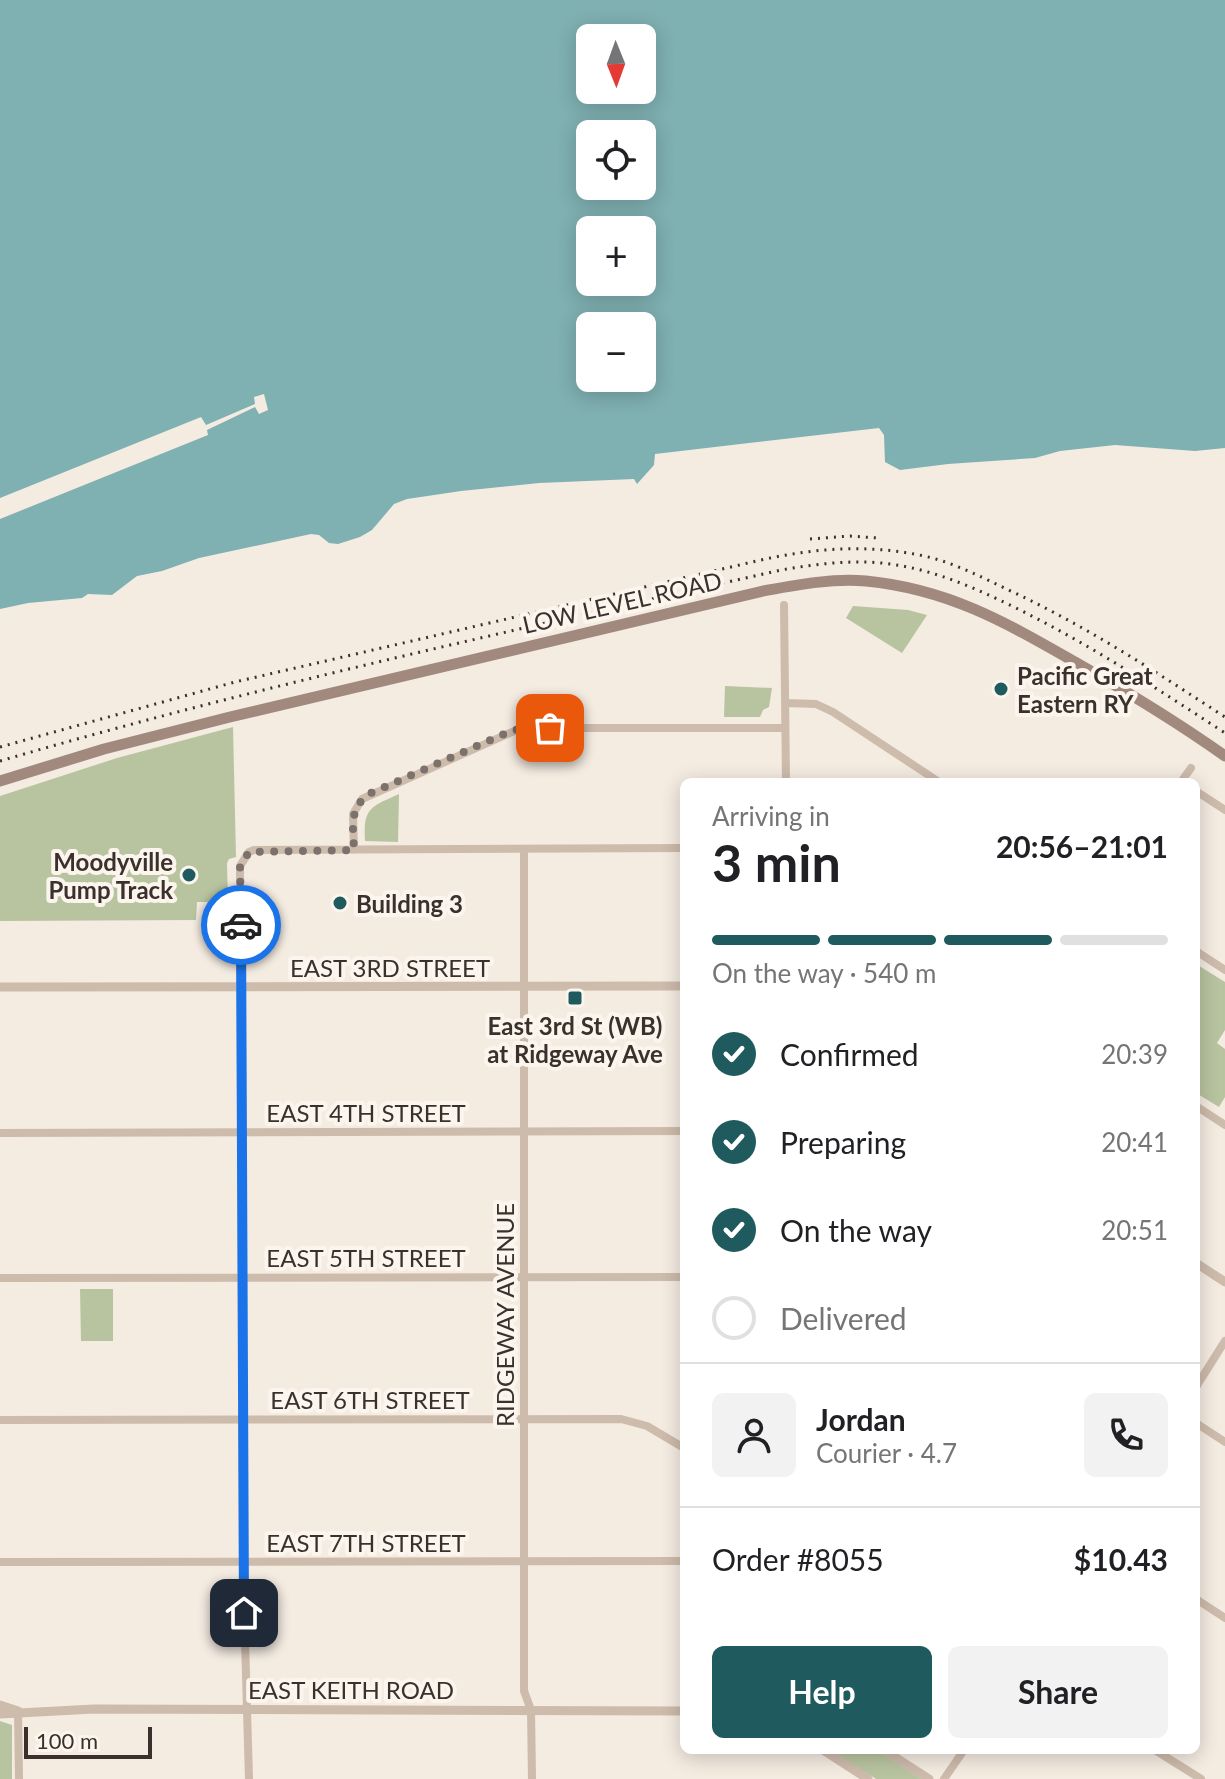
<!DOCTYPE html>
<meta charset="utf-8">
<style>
:root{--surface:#fff;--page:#f2f2f2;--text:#202124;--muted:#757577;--line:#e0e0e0;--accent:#1f5a5e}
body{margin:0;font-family:Lato,sans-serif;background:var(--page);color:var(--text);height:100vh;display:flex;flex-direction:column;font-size:30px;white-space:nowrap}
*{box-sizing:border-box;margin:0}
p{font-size:26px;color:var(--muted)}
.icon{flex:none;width:44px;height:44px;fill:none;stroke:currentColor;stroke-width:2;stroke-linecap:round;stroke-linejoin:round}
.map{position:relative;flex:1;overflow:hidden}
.drawer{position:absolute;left:680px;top:778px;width:520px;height:976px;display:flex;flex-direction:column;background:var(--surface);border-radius:12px;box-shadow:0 4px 20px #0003}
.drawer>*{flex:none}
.needle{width:52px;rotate:179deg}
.tools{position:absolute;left:576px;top:24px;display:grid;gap:16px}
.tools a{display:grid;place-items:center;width:80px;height:80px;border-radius:12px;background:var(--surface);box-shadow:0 4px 20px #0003;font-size:40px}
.scale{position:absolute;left:24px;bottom:20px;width:128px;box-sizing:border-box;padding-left:8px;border:4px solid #3b302b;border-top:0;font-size:22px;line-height:28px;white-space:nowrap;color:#3b302b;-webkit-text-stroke:6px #fbf5ee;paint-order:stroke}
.pin{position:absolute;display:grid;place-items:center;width:68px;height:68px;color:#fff;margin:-34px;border-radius:16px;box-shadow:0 4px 12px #0006}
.courier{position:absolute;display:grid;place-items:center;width:80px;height:80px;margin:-40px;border:6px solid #1a73e8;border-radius:50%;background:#fff;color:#222;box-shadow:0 2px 10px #0007}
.headline em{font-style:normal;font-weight:700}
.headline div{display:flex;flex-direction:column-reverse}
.headline{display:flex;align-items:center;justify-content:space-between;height:136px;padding:0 32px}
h1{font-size:52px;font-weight:700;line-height:60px}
.bar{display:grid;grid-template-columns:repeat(4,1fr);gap:12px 8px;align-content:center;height:96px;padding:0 32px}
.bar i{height:10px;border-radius:6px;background:var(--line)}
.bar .on{background:var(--accent)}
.bar p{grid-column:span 4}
.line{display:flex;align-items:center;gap:20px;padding:0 32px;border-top:2px solid var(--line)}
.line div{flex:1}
.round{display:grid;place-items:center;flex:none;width:84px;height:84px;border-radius:12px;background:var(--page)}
ol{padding:0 32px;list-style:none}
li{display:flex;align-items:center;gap:24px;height:88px}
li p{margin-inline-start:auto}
li .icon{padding:8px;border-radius:50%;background:var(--accent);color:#fff;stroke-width:4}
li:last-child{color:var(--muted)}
li i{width:44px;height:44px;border:4px solid var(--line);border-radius:50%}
.primary-button{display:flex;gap:16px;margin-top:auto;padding:16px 32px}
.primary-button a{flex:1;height:92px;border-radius:12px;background:var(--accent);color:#fff;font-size:32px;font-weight:700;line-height:92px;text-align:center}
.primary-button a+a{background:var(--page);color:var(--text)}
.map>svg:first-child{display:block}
</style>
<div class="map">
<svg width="1225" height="1779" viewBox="0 0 1225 1779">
<rect width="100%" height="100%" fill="#f4ebe1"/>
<path fill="#b8c4a0" d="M853 606 908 610 927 615 902 653 846 618Z
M725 686 772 688 769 707 763 710 760 717H724Z
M233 727 236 857 229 859 227 863 228 902H197L196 920 0 921V796L117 758Z
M399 794 398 842 365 841C363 807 371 807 399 794Z
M1196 964 1225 982V1030L1217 1043 1225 1049V1097L1219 1107 1196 1093Z
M80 1289H113V1341H81Z
M0 1721 12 1725V1779H0Z
M830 1750H877L921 1779H876Z"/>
<path fill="#7fb0b2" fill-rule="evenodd" d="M0 0H1225V448L1195 451 1115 445 1060 451 1035 458 948 464 900 470 885 462 884 435 879 428 655 454 654 465 637 484 582 489H519L407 506 373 536 336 550 318 542 134 583 119 596 0 616ZM590 38H642V90H590ZM590 134H642V186H590ZM590 230H642V282H590ZM590 326H642V378H590Z"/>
<path fill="#f4ebe1" d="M264 394 268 410 259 414 255 407 207 430 208 435 0 519V498L201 417 206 425 255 404 254 397Z
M634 479 637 484 633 488 479 497 408 510 384 528 372 541 341 552 325 551 313 545 135 587 116 601 0 620V609L28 603 82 598 88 594 112 595 137 576 162 571 199 558 311 534 319 535 329 543 338 544 360 537 372 530 394 504 407 499 461 491 539 483Z"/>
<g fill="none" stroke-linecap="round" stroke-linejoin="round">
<path stroke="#cdbbac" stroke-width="8" d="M784 605 786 782
M786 703 816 704 833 712 939 782
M1181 782 1191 768
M1196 791 1225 810
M524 849V1691L531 1710 532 1779
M354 850 353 814 362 799 521 728H785
M1196 951 1225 970
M1196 1106 1225 1125
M0 1133 684 1131
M0 1278 684 1277
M1196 1387 1225 1341
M0 1420 621 1419 647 1426 684 1448
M1196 1423 1225 1442
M0 1562 684 1561
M1196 1599 1225 1618
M18 1711 19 1779
M1155 1750 1201 1779
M249 1779 243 1570 240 866 249 852 254 850 684 848
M944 1779 964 1750"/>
<path stroke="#cdbbac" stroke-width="9" d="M0 987 684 986
M1196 1263 1225 1282
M0 1705 18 1711
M0 1714 94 1709 684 1711
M823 1750 868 1779
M884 1750 929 1779"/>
<path stroke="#a18a7d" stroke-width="11" d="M0 781 104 749 230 717 763 591C796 585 832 578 866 581 948 589 1005 622 1075 662 1126 691 1177 722 1225 756"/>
<path stroke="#3b302b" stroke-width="3" stroke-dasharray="2 6" stroke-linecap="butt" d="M810 539 850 536 878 538
M0 747 235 682 761 560C815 548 869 544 924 556 956 563 985 579 1015 593 1089 628 1156 672 1225 717
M0 761C257 686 519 629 781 570 817 564 853 559 890 564 935 570 975 588 1016 608 1089 644 1156 688 1225 733"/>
</g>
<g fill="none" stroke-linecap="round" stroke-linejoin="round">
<path stroke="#7c716b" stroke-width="8" stroke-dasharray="0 14.4" d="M241 925 240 866 249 852 354 850C353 827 349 808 369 794L513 730 550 728"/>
<path stroke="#1a73e8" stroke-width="10" d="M241 925 244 1613"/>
</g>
<g fill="#1f5a5e" stroke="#fbf5ee" stroke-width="3">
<circle cx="1001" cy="689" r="8"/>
<circle cx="189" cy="875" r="8"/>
<circle cx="340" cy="903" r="8"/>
<rect x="567" y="990" width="16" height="16" rx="4"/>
</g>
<g text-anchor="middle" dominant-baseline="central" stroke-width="8" stroke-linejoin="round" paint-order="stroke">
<g font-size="24" fill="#3b302b" stroke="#fbf5ee">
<text transform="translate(622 602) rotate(-13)">LOW LEVEL ROAD</text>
<text x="390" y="967">EAST 3RD STREET</text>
<text x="366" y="1112">EAST 4TH STREET</text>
<text x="366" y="1257">EAST 5TH STREET</text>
<text transform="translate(504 1315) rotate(-90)">RIDGEWAY AVENUE</text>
<text x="370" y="1399">EAST 6TH STREET</text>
<text x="366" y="1542">EAST 7TH STREET</text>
<text x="351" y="1689">EAST KEITH ROAD</text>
</g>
<g font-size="24" font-weight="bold" fill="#3b302b" stroke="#fbf5ee" text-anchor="start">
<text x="1017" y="675">Pacific Great<tspan x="1017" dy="28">Eastern RY</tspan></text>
<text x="173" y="861" text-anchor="end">Moodyville<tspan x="173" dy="28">Pump Track</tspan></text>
<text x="356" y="903">Building 3</text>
<text x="575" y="1025" text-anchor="middle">East 3rd St (WB)<tspan x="575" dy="28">at Ridgeway Ave</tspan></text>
</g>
</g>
</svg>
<div class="tools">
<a><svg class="needle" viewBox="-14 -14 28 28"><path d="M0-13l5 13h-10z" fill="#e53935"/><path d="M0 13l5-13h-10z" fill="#757577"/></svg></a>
<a><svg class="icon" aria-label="locate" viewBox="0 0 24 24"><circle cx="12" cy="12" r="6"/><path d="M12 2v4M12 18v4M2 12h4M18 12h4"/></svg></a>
<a>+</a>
<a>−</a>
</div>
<div class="scale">100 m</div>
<div class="pin" style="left:550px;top:728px;background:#ea580c"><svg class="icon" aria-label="bag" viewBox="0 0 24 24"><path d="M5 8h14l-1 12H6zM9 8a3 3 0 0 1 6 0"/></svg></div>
<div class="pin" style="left:244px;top:1613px;background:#1f2937"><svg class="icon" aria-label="home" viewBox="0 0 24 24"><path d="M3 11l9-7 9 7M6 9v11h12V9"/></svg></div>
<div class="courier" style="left:241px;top:925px"><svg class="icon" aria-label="car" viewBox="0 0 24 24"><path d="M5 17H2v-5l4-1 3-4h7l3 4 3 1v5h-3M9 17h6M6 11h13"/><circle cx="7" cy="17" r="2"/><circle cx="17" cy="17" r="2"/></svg></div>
<section class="drawer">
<div class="headline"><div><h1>3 min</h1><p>Arriving in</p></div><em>20:56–21:01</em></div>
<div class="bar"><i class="on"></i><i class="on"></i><i class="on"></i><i></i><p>On the way · 540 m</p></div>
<ol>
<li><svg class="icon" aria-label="check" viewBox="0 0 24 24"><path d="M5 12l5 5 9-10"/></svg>Confirmed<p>20:39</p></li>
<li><svg class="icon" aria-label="check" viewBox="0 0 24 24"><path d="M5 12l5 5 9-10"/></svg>Preparing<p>20:41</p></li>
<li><svg class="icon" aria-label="check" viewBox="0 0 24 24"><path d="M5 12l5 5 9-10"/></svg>On the way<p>20:51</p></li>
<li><i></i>Delivered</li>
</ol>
<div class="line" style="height:144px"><a class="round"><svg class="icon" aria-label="person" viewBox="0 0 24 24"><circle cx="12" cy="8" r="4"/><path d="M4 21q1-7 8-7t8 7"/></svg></a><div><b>Jordan</b><p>Courier · 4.7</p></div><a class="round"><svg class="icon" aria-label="phone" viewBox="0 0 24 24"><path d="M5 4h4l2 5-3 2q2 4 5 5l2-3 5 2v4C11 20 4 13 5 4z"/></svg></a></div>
<div class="line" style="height:104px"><div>Order #8055</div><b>$10.43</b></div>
<div class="primary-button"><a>Help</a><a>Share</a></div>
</section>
</div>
